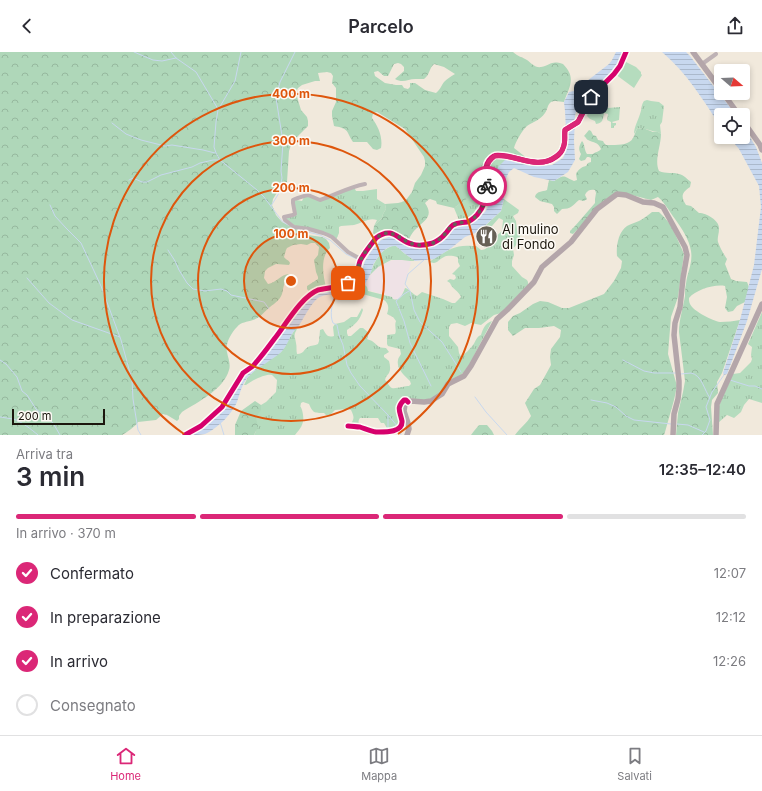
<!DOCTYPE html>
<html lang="it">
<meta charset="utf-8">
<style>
:root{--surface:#fff;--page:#f7f7f7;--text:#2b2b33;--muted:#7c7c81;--line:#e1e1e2;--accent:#db2777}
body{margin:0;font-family:Inter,sans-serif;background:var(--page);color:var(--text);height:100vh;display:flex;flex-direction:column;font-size:15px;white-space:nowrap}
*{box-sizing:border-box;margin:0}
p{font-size:13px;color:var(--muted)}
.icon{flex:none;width:22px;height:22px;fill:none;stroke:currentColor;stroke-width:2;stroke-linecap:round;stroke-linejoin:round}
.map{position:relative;height:383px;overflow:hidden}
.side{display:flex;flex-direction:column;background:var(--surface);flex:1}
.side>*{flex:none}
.needle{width:26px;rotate:109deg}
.fabs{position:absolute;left:714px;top:12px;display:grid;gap:8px}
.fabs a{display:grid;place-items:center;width:36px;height:36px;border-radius:4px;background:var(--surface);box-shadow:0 2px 6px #0003;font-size:20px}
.scale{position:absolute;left:12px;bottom:10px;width:93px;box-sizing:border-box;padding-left:4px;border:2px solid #1c170e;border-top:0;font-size:11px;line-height:14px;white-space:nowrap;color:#1c170e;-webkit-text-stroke:3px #fdfaf5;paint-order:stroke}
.pin{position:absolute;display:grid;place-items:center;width:34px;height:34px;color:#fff;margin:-17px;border-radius:8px;box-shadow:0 2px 6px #0006}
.courier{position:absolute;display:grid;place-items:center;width:40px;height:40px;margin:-20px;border:3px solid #db2777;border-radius:50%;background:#fff;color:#222;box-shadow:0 1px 5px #0007}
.summary em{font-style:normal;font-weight:600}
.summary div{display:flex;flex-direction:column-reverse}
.summary{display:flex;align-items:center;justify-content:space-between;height:68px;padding:0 16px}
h1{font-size:26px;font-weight:600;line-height:30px}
.bar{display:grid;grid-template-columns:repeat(4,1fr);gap:6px 4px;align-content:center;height:48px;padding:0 16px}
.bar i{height:5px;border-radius:3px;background:var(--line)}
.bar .on{background:var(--accent)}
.bar p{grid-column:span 4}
ol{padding:0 16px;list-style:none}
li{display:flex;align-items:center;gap:12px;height:44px}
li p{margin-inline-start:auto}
li .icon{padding:4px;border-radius:50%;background:var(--accent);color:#fff;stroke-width:4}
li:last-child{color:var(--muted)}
li i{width:22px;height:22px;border:2px solid var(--line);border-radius:50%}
header{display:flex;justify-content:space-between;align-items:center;height:52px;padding:0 16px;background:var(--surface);font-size:18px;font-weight:600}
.tab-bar{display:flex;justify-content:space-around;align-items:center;height:56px;border-top:1px solid var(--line);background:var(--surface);font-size:11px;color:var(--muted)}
.tab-bar a{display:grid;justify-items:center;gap:2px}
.tab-bar .on{color:var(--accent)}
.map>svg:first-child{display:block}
</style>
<header><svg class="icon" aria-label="back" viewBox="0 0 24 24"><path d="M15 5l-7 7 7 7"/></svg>Parcelo<svg class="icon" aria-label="share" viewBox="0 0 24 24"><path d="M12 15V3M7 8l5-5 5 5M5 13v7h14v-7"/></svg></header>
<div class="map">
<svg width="762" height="383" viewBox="0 0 762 383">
<defs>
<pattern id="grass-tufts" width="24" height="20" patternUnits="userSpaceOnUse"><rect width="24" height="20" fill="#b5dcbe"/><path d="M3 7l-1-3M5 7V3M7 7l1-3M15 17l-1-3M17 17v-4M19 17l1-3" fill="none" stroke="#9bbca2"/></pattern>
<pattern id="forest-crowns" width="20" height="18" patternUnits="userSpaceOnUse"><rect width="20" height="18" fill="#afd7b9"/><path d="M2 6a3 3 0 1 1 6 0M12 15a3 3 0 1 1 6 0" fill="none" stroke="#96b89e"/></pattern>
<pattern id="water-rules" width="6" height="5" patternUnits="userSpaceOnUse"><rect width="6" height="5" fill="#c8d8ef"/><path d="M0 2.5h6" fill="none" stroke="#abb9cc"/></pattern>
</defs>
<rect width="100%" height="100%" fill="#f1e9dc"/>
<path fill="#efe2e6" d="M394 208H402L410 209 411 211 404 232 405 234 403 242 398 248H396L393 247 392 245 368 238 365 233 366 231 372 220 378 215 390 209Z"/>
<path fill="url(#grass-tufts)" d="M647 48 651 49 659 50 664 54 662 70 660 73 661 82 658 80C651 80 645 75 637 77L634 82C634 75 638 69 640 62 642 57 641 53 644 49Z
M601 51 607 54 608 56 620 55 619 68 612 70 613 71H616V73L614 74V76H611V70L607 68 608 62 604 61C603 67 603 71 596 72L595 69 590 67 587 64 588 61 585 59 588 52 598 57Z
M497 105 513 107 494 132 491 148 489 153 488 150 490 139 487 123 488 114 494 106Z
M482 119C485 135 485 152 473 164 469 168 465 170 459 168L454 156 466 147 472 139 473 135 475 131Z
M354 135 356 139H363L377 137V147L385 152 386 157 383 162 382 166 374 174 377 168C369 165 362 171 354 173 350 173 345 174 341 174L339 175V181L336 188 331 184 299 176 286 168V165L294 164V150L296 148 302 149 304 145 307 144 317 148Z
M504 147 519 158 518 161 513 164 516 169 517 178 521 182 516 193 513 197 514 203 512 209V214L522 225 527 228 528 230V233L501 261 494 263 481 273 471 271 465 274 457 271 451 272 449 275V284L458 295 459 301 461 305C464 303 471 296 473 293 476 289 476 285 481 283 483 277 485 271 492 269L469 313 463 321 440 341 430 347 422 348 408 346 403 347C393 358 404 370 398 375 396 377 391 378 388 378L384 371H381L378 366H360C358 369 358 371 360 373L359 374 350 373C355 366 354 365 351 358L348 357 335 358 329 364 326 363 324 361C314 361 313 361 309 352L303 350 301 351C300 357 300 352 302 358 305 369 303 374 295 383H254C258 377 255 373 256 366 258 361 261 359 261 353L266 350 276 340 277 328C276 327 273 324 272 323 266 321 251 329 246 333H244L248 325 253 320 262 313 281 300 295 277H297C293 284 295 284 296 291 297 295 296 298 297 302 304 302 303 298 308 295 311 293 315 294 318 292L319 289 320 278 323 277C326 282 327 286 334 284L333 275 335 272 344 270 351 265H357L362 256 363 258C360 268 355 273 347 278V281L348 284H351L360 276H363C365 278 367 279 369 281L367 287C368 288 371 288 372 289 378 293 377 296 386 296L389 300 384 303V305L389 309C390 313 391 317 389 321 387 324 386 324 385 328 388 330 389 335 392 336 395 337 405 334 409 334L411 332 410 329C405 324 396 317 398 308 398 306 400 304 401 302L400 297 388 294 387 292V283L395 282C397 278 394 274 396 269L393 265 387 262C389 256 389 252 384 248L359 241 366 231 365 233 367 235 368 239 392 245 393 247C400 250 403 241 405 236 410 237 412 242 417 244L422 240 443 247 452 251H455L461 245C459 239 452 237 450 231L447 229 450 227 454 228 456 226 455 223 452 222 460 214 458 210V206L457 205C453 204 448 203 444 205 437 208 438 213 429 210 445 200 453 192 473 194H476L481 198C486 198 492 193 493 187L502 179 503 168 499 166 492 174H485L501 159Z
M392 194H396L404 201 415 209H410L402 208H391L378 215 370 223C373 211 380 198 392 194Z
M762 260V351L749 347 744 353 741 360 734 366 727 363 718 371V357L721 349 733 322 740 321 751 310 752 307 751 303 752 295 748 292Z"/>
<path fill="url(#forest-crowns)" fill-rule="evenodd" d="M0 0H513C517 4 522 5 527 8 531 11 535 16 541 15 551 13 551 8 563 12 577 26 569 35 564 50 560 50 555 48 551 50 547 53 548 57 545 61 540 68 533 70 527 74 522 78 515 91 514 96L528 107 527 108 496 102 486 110 482 119 475 131 473 135 472 139 468 146 454 156 437 152 436 149 430 147 428 148 425 151C434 164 425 168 417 176 413 179 411 183 409 187 401 182 390 173 380 179 378 181 377 183 376 185L373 181 374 174 382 166 383 162 386 157 385 152 398 151 402 150 406 148 412 140 415 131 421 123 425 114V109L424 105 405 77 377 60 373 61 372 66C378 74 383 85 381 96L377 98 373 97 367 90H353C351 87 350 85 348 81 346 76 339 75 334 74L332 64V59L336 50V36L332 31 333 24 331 21 327 20 318 21 320 29H315L302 33 298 36 296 40 297 45 301 58 307 65 308 69V74L292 90 289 99 287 130 278 139 273 147 272 153 276 163 282 170 308 183 322 185 326 187 329 191 330 196C320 205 323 223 326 235L310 240 307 237V234L318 227V225L316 220 314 208 318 203 319 195 315 191H311L307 193 301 192 293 193 287 196 286 198 284 205C286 208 289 208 290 211L289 213 276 212 268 216 265 219 264 226 268 232C276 231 281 222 289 222 289 226 286 229 284 233 283 236 283 239 282 242 280 248 275 251 270 255 265 259 260 266 253 268 247 270 241 270 237 275 231 281 225 292 227 300 228 306 231 312 229 318 224 337 198 350 182 360L179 364V367L177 369 167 363 163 362 156 368 138 370C136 374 126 381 122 383H0ZM398 11 401 12 404 15V19L395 27C404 32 409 26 417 27 420 27 422 27 424 27 430 23 429 16 434 12L444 15 455 22C451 24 447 27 444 30 441 34 440 38 436 41L425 38 415 31H410V35L408 37 404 36 402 33H396L385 31 375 24 374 20 378 19 384 24H388L394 12Z
M643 76 653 80H658L661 82C661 94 654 108 659 119 666 122 673 120 679 122 684 123 687 127 691 130L690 135C681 141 681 145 686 153L691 154 699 161C707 161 720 169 719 177 719 182 717 186 718 190 720 196 723 201 727 207L725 212 731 227 736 229 747 230 749 235 745 250 737 254 733 259 728 260 725 256 727 245 725 234C714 232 696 238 689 246 689 248 689 250 690 252 693 259 713 269 720 270 727 270 734 269 740 268L722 321 717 330 718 341 712 348 711 355 713 383H676L678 361 683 340 685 329 679 280C679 268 683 256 685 244 685 240 685 236 686 232 687 221 693 211 691 199 689 187 682 177 675 167 669 159 665 151 658 145L651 148 620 140 616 141 574 181 573 182 570 181V179L575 174 595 151V147L596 141 595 138C591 137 588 138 586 141L585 143 587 147 584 149 579 148C572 154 571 157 562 157L557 162 554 159V155L552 152 540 149 535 145C536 139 542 140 547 138L549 128 554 129C565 122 563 124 574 129L577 128 576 122C578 118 581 115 586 114L588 111 591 110V106L589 105H587L585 108 581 109 579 107 581 102C578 97 579 94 582 89 585 92 584 98 587 102H593C595 100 599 100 601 97 598 90 594 91 588 88 587 88 585 84 584 84L589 78 591 79 593 83 596 84 598 88 603 89 604 91 606 93C615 93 629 94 633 86 635 83 635 80 637 77Z
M652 160H659L664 165 671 173 681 195 684 202 678 245 671 265 668 302 677 334 674 348 665 380 664 383H515C520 376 527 371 531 364L525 351 534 337 540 333 551 313 550 305 551 297 560 285 561 278 554 274 539 276H525L513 284 508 278V270L513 264 520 261 533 252 540 249 548 250 562 256H569L604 242 614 229 621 216 622 209 617 204C616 195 618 180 627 174 630 172 635 171 639 169 643 167 648 163 652 160Z
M255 349 261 353V358L256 366 258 375 254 383H235V373L241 359Z
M479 373H487L492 379 494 383H471L474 379Z"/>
<path fill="#b5dcbe" d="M624 9 636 15 641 20V22L642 23 634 36 615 22Z"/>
<path fill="url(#water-rules)" d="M616 0H624L617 14 612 21 589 44 582 46 578 50 575 64 574 89 575 108 568 120 554 129 534 125 514 116 509 120 505 128 503 138 504 147 501 159 478 180 465 185 450 197 434 207 415 209 404 201 396 194C385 193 378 204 373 213 372 217 371 221 369 225 366 231 362 236 359 241 347 243 327 240 318 246 311 251 303 268 298 275 290 281 289 291 283 298 274 308 258 314 248 325 242 332 240 341 237 350 232 362 217 377 205 382 200 383 194 383 189 383 199 377 225 361 227 350L244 321 255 313 273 292 290 270 297 259 311 244 319 240 347 234 356 227 359 226 365 209 372 198 381 188 389 185H395L412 195 424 196 430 194 438 191 446 185 451 178 455 175 471 171 485 160 488 155 491 148 498 115 506 107H513L527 113 534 114 552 113 563 106 567 96 565 59 564 50 569 40 574 39 609 12 612 8Z
M662 0H686L690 4 736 63H721V75C703 48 687 21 662 0Z
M743 74 756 95 762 111V217L747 269 727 322 724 323 723 321 740 268 754 213 761 155 759 134 739 97 729 85H743Z"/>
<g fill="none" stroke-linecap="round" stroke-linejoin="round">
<path stroke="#c8d8ef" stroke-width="1" d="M134 0 153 8 162 9 176 6
M171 0 176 6 196 20 218 57
M241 0 235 29 218 58 216 70 214 95 216 101 220 108 257 138 264 145 282 169 288 173
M112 71 126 82 141 88 165 94 172 93 203 98 215 101
M129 128 133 126 142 130H147L161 123 192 115 200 111 213 108H220
M50 153 55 164 66 176 81 191 101 234 121 288 132 328 133 347 138 378 141 383
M271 154 279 141 282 126 281 119 283 90 276 46 280 30 295 0
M300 178 320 183 330 188 346 202 359 208
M168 198 175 209 179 218 187 231 193 237 205 239 221 237 227 239 231 243 264 250 269 257
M424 208 408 222 405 232 410 239 414 258 420 270 442 290 461 320
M27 226 49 251 72 268 120 285
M409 239 404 242 396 249 404 269 410 291 431 334
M334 242C333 252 329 262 333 271L337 273 339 283 343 293 347 313 351 321 360 334 388 363 398 375
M0 308 6 312 17 325 22 339 27 343 36 357 53 371 60 383
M623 308 644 319 654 321H676
M681 322C684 322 688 321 691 321 702 323 704 338 710 346
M730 328 749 334H755L762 337
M475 345 486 360 507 383
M591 348 607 351 616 355 626 364 634 368 671 372
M0 365C4 366 9 366 13 367 21 369 32 378 38 383
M220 370 224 383
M677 372 688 373 704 380
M388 378V364
M400 378 401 383
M702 383 706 379 710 368 706 355 712 340 724 323"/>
<path stroke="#beb2b5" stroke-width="4" d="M702 12 716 2
M362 206 357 205 348 200 332 185 328 183 323 181 309 177 294 175 285 168 284 165 293 163 295 162 293 151V148C294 147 307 143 308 143L320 148C335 143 349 135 365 132
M348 374C352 374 356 375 360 375 366 377 371 379 376 380 384 380 403 381 402 369 400 359 396 356 404 348H406L408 350
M185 383 201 374 222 355 243 321 253 314 258 308C264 301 269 294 275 286 286 272 301 245 318 238 327 236 342 235 349 231 359 225 357 218 360 209 364 201 371 193 376 186 393 173 398 189 412 192 418 194 426 193 433 191 437 189 442 186 445 182 448 179 449 176 453 173 458 170 462 171 467 170 471 169 474 166 477 163 484 155 487 145 487 135 486 125 482 111 494 104 497 102 502 104 506 104 522 107 541 116 556 105 559 103 562 100 563 96 566 90 564 84 565 78L578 70 591 45 614 22 620 14 626 0"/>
<path stroke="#b4a6aa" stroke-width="5.5" d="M693 0 721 38
M723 41 739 63
M743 69 760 93 762 98
M407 383 409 377 408 371 404 359 405 352 408 350 411 349 424 350 431 349 442 342 448 332 464 324 471 314 497 267 507 258 534 230 542 215 571 190 597 157 617 142 626 143 643 150 654 151 663 155 685 195 687 203 683 226 680 255 675 271 674 283 679 329V337L678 347 674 362 673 383
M716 383 717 352 762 252"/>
<defs>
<path id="cycleway" d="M348 374C352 374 356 375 360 375 366 377 371 379 376 380 384 380 403 381 402 369 400 359 396 356 404 348H406L408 350
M185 383 201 374 222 355 243 321 253 314 258 308C264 301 269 294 275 286 286 272 301 245 318 238 327 236 342 235 349 231 359 225 357 218 360 209 364 201 371 193 376 186 393 173 398 189 412 192 418 194 426 193 433 191 437 189 442 186 445 182 448 179 449 176 453 173 458 170 462 171 467 170 471 169 474 166 477 163 484 155 487 145 487 135 486 125 482 111 494 104 497 102 502 104 506 104 522 107 541 116 556 105 559 103 562 100 563 96 566 90 564 84 565 78L578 70 591 45 614 22 620 14 626 0"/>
</defs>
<use href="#cycleway" stroke="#fdfaf5" stroke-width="8"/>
<use href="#cycleway" stroke="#d6006c" stroke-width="5"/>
</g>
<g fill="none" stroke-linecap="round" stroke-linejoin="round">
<path stroke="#676056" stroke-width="4" stroke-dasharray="0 7.2" d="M348 231C359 223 356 221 360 210 363 201 371 193 376 186 394 172 402 193 419 193 428 194 438 190 444 183 447 180 449 176 452 174 457 170 461 171 467 170 470 170 472 168 475 165 484 156 486 147 487 134"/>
<path stroke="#db2777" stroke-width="5" d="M487 134C485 123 484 111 495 104 515 101 536 119 555 105 558 103 562 100 563 96 566 90 564 84 565 78L578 70 591 45"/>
</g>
<circle cx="291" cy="229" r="47" fill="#de560c" fill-opacity=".12"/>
<g fill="none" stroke="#de560c" stroke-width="2">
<circle cx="291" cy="229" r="47"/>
<circle cx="291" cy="229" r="93"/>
<circle cx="291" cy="229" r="140"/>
<path d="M184 382A187 187 0 1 1 398 382"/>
</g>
<defs>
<symbol id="restaurant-disc" viewBox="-11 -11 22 22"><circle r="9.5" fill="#676056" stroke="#fdfaf5"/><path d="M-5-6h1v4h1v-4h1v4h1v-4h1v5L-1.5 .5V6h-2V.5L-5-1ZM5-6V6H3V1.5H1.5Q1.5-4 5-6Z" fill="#fff"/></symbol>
</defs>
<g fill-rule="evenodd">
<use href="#restaurant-disc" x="474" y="172" width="25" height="25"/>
</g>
<g text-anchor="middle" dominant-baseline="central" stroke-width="3" stroke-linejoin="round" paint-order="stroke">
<g font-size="13" fill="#1c170e" stroke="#fdfaf5" text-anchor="start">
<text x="502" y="177">Al mulino<tspan x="502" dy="15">di Fondo</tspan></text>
</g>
</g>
<circle cx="291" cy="229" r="6" fill="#de560c" stroke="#fdfaf5" stroke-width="2"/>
<g font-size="12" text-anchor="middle" font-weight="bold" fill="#de560c" stroke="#fdfaf5" stroke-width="3" stroke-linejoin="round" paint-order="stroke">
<text x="291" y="46">400 m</text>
<text x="291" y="93">300 m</text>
<text x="291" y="140">200 m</text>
<text x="291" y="186">100 m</text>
</g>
</svg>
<div class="fabs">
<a><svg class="needle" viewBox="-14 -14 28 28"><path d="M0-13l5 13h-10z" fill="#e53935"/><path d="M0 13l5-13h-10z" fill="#7c7c81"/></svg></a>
<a><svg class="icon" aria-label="locate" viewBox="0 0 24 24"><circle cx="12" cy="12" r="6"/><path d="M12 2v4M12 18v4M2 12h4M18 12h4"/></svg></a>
</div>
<div class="scale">200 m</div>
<div class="pin" style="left:348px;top:231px;background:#ea580c"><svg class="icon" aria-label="bag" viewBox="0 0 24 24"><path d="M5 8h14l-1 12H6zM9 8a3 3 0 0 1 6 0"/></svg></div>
<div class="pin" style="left:591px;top:45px;background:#1f2937"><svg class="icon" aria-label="home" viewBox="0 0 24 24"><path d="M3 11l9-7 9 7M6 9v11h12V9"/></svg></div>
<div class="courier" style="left:487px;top:134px"><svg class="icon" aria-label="bike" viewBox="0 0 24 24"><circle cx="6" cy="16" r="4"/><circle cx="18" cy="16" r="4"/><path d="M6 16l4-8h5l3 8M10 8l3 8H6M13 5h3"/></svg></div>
</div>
<section class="side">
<div class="summary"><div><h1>3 min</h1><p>Arriva tra</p></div><em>12:35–12:40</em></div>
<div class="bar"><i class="on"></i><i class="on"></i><i class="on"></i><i></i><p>In arrivo · 370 m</p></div>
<ol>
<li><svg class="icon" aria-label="check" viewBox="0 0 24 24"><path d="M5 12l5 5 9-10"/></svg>Confermato<p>12:07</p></li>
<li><svg class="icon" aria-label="check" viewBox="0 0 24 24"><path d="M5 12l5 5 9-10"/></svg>In preparazione<p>12:12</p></li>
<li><svg class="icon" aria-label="check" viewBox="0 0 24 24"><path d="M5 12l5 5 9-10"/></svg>In arrivo<p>12:26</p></li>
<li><i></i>Consegnato</li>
</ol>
</section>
<nav class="tab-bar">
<a class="on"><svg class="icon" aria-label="home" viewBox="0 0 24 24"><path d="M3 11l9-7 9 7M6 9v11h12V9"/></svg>Home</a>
<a><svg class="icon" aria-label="map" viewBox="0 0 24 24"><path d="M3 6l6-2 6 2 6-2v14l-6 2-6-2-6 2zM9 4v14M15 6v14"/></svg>Mappa</a>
<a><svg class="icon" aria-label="saved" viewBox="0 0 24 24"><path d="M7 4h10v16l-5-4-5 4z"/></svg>Salvati</a>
</nav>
